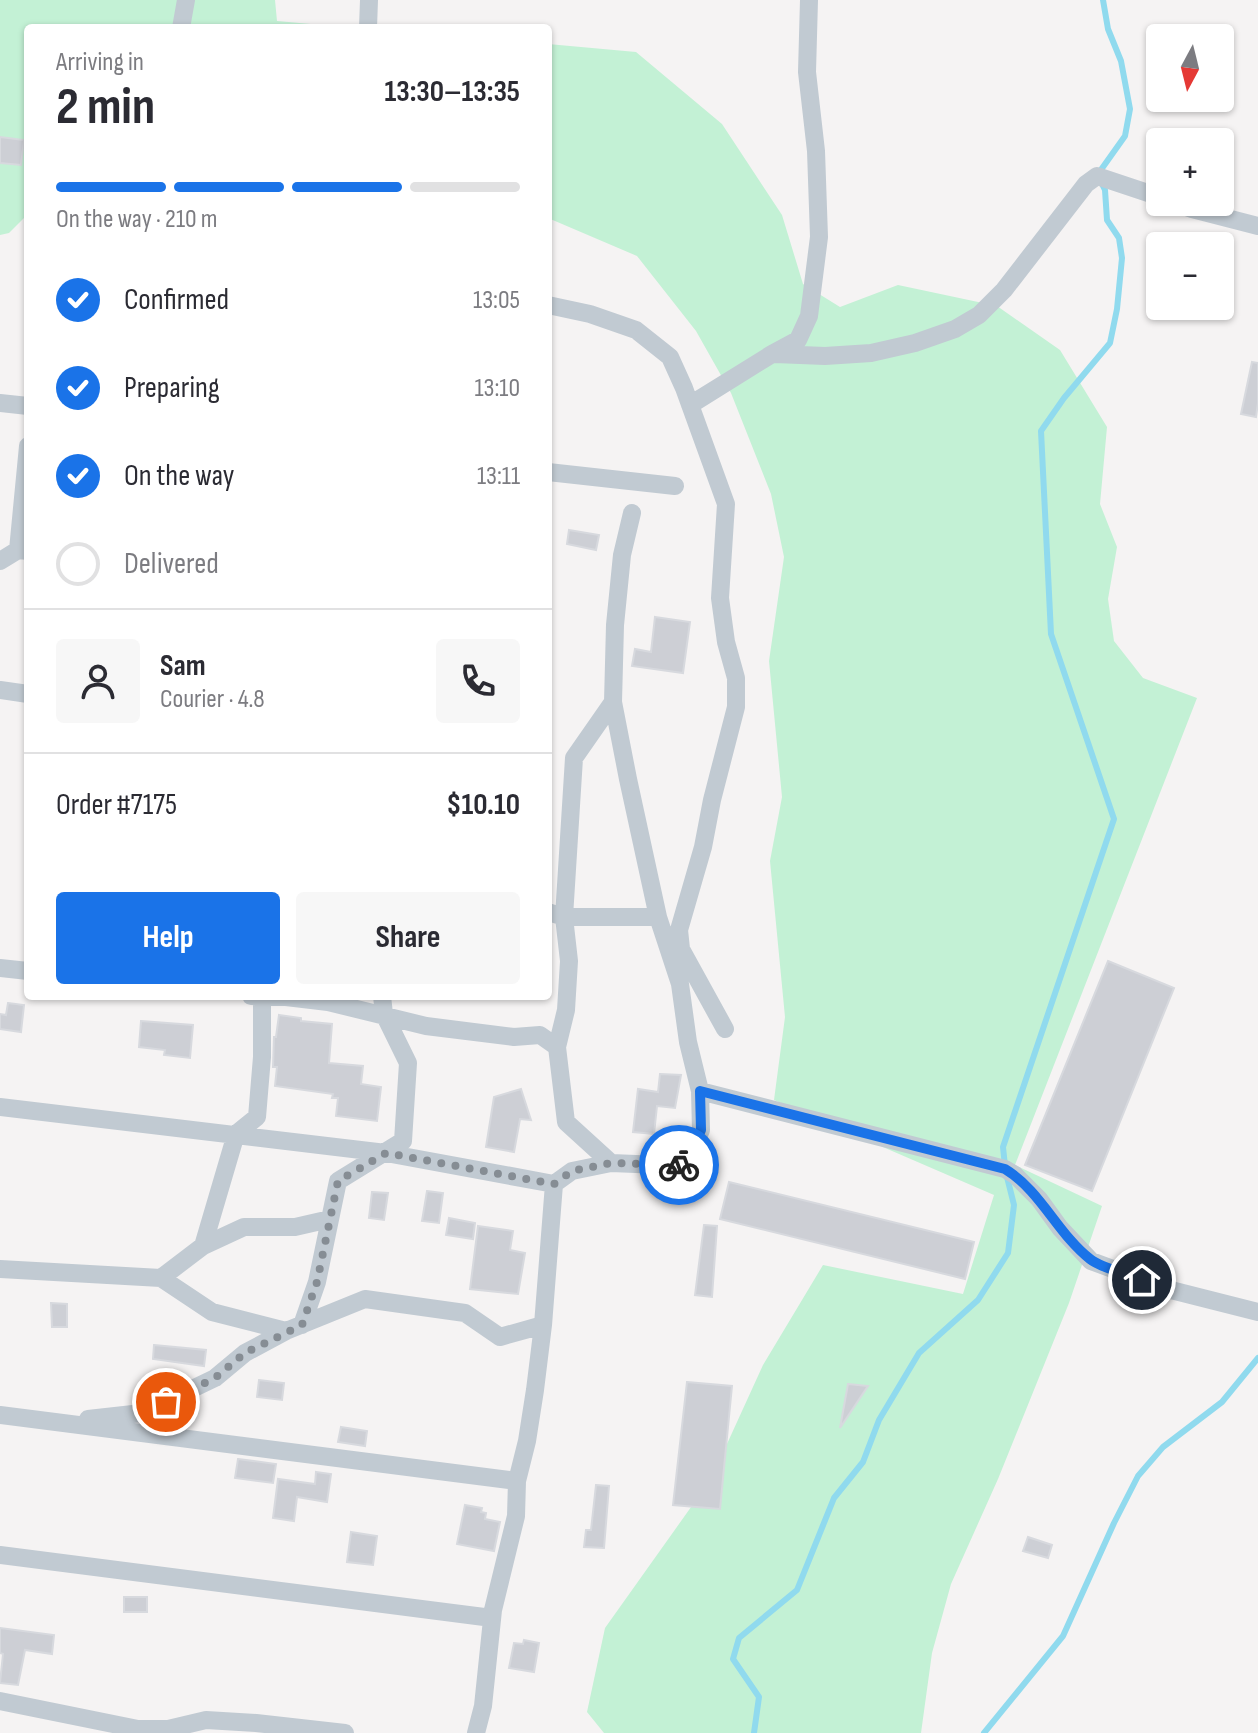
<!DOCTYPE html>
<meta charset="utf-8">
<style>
:root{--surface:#fff;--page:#f7f7f7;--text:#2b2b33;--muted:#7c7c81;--line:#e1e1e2;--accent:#1a73e8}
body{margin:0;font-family:"Sofia Sans Condensed",sans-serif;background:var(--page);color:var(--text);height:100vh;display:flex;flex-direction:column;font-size:30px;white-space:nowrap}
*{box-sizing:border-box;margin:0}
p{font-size:26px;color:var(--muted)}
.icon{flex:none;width:44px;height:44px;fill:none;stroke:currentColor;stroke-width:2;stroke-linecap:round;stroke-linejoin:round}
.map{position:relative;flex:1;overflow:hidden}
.sheet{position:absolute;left:24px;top:24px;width:528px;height:976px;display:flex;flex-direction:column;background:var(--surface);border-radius:8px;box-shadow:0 2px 6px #0004}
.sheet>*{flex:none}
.needle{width:52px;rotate:187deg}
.tools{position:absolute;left:1146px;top:24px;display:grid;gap:16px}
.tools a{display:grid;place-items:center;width:88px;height:88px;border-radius:8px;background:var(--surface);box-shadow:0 2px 6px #0004;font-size:40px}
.pin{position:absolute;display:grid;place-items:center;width:68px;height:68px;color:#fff;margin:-34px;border:4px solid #fff;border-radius:50%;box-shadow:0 2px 8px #0007}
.courier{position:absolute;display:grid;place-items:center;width:80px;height:80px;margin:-40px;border:6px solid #1a73e8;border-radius:50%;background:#fff;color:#222;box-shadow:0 2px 10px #0007}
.head em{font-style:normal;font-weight:700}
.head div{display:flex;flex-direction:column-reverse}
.head{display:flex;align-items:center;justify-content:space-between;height:136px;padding:0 32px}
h1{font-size:52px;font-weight:700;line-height:60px}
.bar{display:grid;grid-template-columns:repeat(4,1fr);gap:12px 8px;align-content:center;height:96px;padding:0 32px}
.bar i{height:10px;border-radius:6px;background:var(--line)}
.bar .selected{background:var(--accent)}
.bar p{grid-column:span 4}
.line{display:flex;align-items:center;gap:20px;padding:0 32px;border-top:2px solid var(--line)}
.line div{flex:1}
.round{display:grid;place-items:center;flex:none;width:84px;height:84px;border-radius:8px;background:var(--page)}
ol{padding:0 32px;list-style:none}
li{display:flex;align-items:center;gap:24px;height:88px}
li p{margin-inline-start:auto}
li .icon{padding:8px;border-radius:50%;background:var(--accent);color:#fff;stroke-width:4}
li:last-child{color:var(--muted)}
li i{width:44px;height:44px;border:4px solid var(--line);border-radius:50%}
.primary-button{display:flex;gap:16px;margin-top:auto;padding:16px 32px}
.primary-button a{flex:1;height:92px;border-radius:8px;background:var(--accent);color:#fff;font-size:32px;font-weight:700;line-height:92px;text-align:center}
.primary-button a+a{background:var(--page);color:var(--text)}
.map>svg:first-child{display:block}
</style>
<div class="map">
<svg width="1258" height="1733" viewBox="0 0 1258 1733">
<rect width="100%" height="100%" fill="#f5f3f3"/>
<path fill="#c3f1d5" d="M0 0H275L277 21 356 28H28V214L9 233 0 235Z
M548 44 636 52 722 124 782 215 803 284 840 307 898 285 997 306 1060 350 1107 427 1100 504 1117 547 1108 599 1114 641 1143 678 1197 698 1015 1165 1102 1206 1069 1303 998 1479 951 1584 932 1653 921 1733H604L587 1712 605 1628 711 1479 763 1365 823 1265 963 1294 994 1195 774 1100 785 1017 770 861 782 797 769 661 784 557 771 494 731 393 696 331 637 256 548 218Z"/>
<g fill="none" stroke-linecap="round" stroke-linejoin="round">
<path stroke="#90daee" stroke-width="6" d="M1098 174 1125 136 1130 109 1121 61 1108 29 1103 0
M1005 1166 1003 1147 1114 819 1051 634 1041 431 1064 398 1110 343 1117 309 1122 258 1119 238 1107 220 1105 190 1102 184
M754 1733 759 1697 733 1659 739 1638 797 1590 834 1498 863 1462 879 1420 919 1353 978 1300 1008 1253 1014 1205 1007 1177
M984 1733 1063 1636 1114 1523 1138 1476 1163 1447 1222 1402 1258 1358"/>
</g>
<path fill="#cdcfd5" stroke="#d7d9de" stroke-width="2" d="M0 137 24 140 21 165 0 163Z
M1252 362 1258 363V403L1256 417 1241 414Z
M569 530 599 535 596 550 567 544Z
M655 617 690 622 683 673 632 666 635 649 651 652Z
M1108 961 1174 988 1092 1191 1025 1165Z
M8 1003 24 1005 21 1032 0 1029V1014L6 1015Z
M279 1015 301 1018V1021L332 1024 329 1063 363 1066 361 1084 381 1087 377 1121 336 1116 338 1098H332L333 1094 275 1086 277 1067H273L274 1037H276Z
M141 1021 193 1025 190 1058 164 1055 165 1050 139 1047Z
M660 1074 681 1075 675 1108 657 1106 654 1134 633 1132 638 1089 658 1092Z
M521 1089 531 1120 520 1119 514 1152 486 1147 494 1097Z
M729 1182 974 1242 965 1279 720 1219Z
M427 1191 443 1193 439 1223 422 1221Z
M372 1192 388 1193 384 1220 369 1218Z
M449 1218 475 1223 473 1239 446 1235Z
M704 1225 717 1226 712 1297 695 1295Z
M478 1226 513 1231 510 1250 525 1253 518 1294 470 1289Z
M51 1303 67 1304V1327H52Z
M154 1345 206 1350 204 1366 153 1359Z
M259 1380 284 1383 282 1400 257 1397Z
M687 1382 732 1386 720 1509 673 1505Z
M848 1384 868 1386 840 1428Z
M341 1427 367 1431 365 1446 338 1442Z
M238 1459 276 1464 273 1483 235 1478Z
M316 1472 331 1474 327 1502 297 1497 294 1521 273 1518 278 1479 315 1484Z
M596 1485 609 1486 604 1548 584 1547 586 1530H591Z
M465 1505 482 1508 481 1512 486 1513 485 1519 500 1522 494 1551 457 1544Z
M351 1532 377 1536 373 1565 347 1562Z
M1028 1537 1052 1545 1048 1558 1023 1551Z
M124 1597H147V1612H124Z
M0 1628 54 1635 52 1654 25 1650 18 1685 0 1683 3 1654 0 1653Z
M524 1640 539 1643 534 1672 509 1668 514 1643 523 1644Z"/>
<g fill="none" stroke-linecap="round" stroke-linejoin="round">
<path stroke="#c1cad2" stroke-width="18" d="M181 28 186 0
M368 28 369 0
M1173 202 1192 209 1258 226
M548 305 590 314 636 330 670 357 684 388 726 504 720 598 726 642 736 678V707L712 800 703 847 679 930 681 949 725 1029
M775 354 825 356 871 353 915 343 955 329 979 315 1004 290 1086 184 1097 176 1160 197
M0 403 28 406
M690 405 772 354 798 340 809 316 819 237 816 151 807 72 809 0
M548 472 675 486
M18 550 28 446
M0 561 18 550 28 551
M0 690 28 694
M548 912 564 917H658
M0 968 28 971
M251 996 286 997 328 1002 426 1026 514 1037 540 1035 557 1047 566 1122 611 1163
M557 1047 566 1010 569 961 564 917 574 758 613 702
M700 1091 1005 1169 1015 1175 1039 1199 1060 1228 1091 1261 1167 1289 1258 1312
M0 1107 386 1153 554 1184
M203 1246 236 1134 257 1117 262 1057V997
M0 1269 161 1278 212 1312 286 1331 365 1299 465 1313 500 1337 543 1325 554 1184 572 1171 611 1163 685 1166 701 1130 700 1091 688 1042 680 984 658 917 628 779 613 702 615 625 622 555 632 513
M161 1278 203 1246 244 1227H295L330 1219
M302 1325 317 1282 338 1181 403 1141 408 1063 384 1014 382 996
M0 1415 517 1481
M88 1419 142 1413 215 1378 245 1353 286 1331
M0 1555 492 1618
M0 1701 138 1729H168L206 1720 256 1723 345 1733
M476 1733 483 1706 493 1610 516 1516 517 1481 527 1441 535 1390 543 1325"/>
</g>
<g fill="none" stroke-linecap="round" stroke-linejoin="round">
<path stroke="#868d94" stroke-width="8" stroke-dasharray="0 14.4" d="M166 1402 215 1378 245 1353 302 1325 317 1282 338 1181 386 1153 554 1184 572 1171 611 1163 679 1165"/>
<path stroke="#1a73e8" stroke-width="10" d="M679 1165 685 1166 701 1130 700 1091 1005 1169C1041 1191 1057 1233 1090 1259 1101 1268 1127 1274 1142 1280"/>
</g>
</svg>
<div class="tools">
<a><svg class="needle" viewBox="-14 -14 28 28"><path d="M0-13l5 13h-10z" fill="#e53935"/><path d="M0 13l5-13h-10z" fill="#7c7c81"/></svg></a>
<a>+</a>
<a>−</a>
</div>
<div class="pin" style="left:166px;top:1402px;background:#ea580c"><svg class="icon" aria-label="bag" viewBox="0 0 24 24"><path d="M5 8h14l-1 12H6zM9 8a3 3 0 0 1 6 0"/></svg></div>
<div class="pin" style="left:1142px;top:1280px;background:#1f2937"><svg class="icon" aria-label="home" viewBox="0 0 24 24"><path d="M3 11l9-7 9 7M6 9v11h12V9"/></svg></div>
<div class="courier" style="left:679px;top:1165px"><svg class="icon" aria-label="bike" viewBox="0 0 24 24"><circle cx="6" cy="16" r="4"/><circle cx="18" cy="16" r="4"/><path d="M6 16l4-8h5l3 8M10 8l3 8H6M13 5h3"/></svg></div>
<section class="sheet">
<div class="head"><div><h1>2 min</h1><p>Arriving in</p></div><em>13:30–13:35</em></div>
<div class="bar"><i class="selected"></i><i class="selected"></i><i class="selected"></i><i></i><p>On the way · 210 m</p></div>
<ol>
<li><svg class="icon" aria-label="check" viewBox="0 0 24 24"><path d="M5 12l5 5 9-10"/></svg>Confirmed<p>13:05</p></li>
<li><svg class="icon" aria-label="check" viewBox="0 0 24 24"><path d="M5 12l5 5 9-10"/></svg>Preparing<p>13:10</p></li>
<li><svg class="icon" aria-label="check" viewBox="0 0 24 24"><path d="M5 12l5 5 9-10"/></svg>On the way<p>13:11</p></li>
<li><i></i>Delivered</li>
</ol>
<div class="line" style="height:144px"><a class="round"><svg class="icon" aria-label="person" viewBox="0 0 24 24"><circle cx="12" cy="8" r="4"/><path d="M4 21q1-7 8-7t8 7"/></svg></a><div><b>Sam</b><p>Courier · 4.8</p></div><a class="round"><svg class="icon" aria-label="phone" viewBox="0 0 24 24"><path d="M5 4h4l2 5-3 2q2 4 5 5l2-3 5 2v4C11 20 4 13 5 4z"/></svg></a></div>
<div class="line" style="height:104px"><div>Order #7175</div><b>$10.10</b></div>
<div class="primary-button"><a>Help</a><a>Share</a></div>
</section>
</div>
